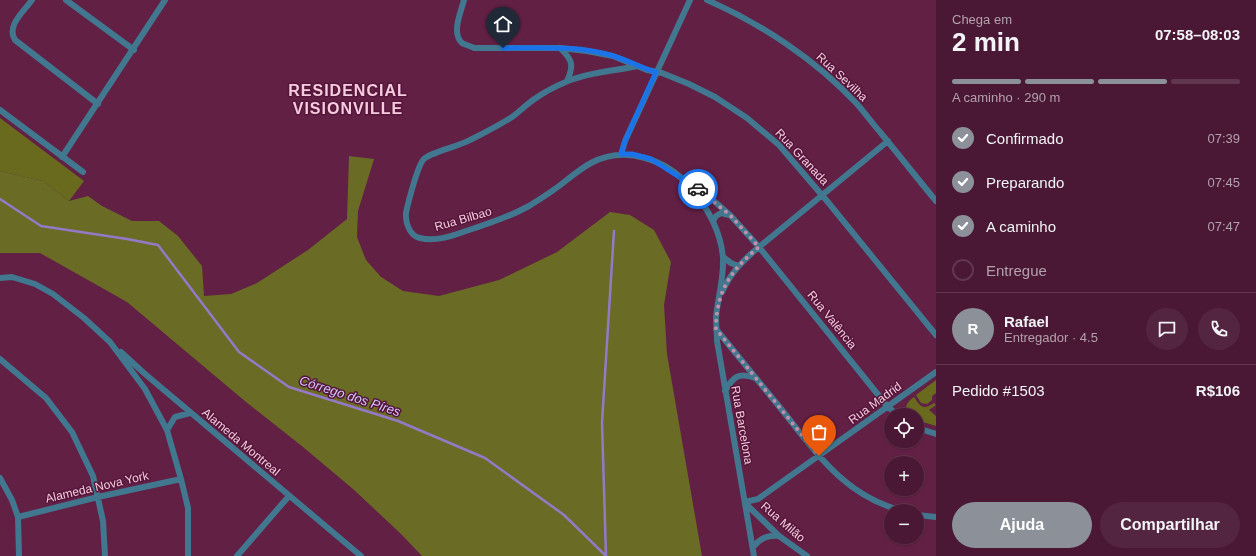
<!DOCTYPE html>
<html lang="pt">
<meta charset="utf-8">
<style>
:root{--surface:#4a1834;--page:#542540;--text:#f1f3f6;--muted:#b2a0ac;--line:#61374f;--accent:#8c9099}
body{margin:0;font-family:Helvetica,sans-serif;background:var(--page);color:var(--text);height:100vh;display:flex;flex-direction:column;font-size:15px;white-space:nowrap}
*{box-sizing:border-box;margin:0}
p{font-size:13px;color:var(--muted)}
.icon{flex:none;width:22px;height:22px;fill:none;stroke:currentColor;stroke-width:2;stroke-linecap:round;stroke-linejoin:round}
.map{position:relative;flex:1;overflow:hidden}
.panel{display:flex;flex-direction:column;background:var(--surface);width:320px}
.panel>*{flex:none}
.fabs{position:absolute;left:884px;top:408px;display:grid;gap:8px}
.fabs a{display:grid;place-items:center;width:40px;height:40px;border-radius:50%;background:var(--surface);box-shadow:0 1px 3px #0004,0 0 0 1px var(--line);font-size:20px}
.pin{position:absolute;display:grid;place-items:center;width:34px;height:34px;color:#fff;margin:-41px -17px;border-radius:50% 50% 50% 0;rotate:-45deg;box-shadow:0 0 4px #0007}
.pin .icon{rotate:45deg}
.courier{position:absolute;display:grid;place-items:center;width:40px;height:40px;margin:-20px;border:3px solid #1a73e8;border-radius:50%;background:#fff;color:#222;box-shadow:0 1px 5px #0007}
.head em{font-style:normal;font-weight:700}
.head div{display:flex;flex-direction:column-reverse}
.head{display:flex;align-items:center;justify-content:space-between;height:68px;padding:0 16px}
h1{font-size:26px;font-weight:700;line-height:30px}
.bar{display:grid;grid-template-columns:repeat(4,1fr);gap:6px 4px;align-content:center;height:48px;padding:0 16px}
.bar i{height:5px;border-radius:3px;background:var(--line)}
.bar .selected{background:var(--accent)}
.bar p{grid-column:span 4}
.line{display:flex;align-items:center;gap:10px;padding:0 16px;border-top:1px solid var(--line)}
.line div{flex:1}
.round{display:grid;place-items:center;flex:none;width:42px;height:42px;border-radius:21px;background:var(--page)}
ol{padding:0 16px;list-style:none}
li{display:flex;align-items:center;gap:12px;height:44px}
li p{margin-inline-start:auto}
li .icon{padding:4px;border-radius:50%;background:var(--accent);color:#fff;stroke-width:4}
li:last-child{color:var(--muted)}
li i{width:22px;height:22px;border:2px solid var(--line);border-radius:50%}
.cta{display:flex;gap:8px;margin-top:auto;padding:8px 16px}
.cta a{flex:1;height:46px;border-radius:24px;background:var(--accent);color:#fff;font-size:16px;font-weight:700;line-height:46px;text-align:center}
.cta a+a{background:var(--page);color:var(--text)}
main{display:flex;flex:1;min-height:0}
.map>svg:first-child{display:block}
</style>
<main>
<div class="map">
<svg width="936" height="556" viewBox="0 0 936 556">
<rect width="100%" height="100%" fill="#622045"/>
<path fill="#6a6a1e" d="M0 118 84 181 69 201 43 181 0 171Z
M936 380V393L932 396V400L927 404 921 403 916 395Z
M914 397C920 406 923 411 934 403L936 405 929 410 936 416V426L917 420V415H909C903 408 907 402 914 397Z"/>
<path fill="#6a6b24" d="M349 156 374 159 358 211 357 237 366 260 381 277 403 291 439 296 499 280 557 252 610 212 630 215 654 230 671 262 664 305 667 354 702 556H422L400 533 353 489 303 447 246 402 127 302 40 253H0V171L43 181 69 201 88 196 102 206 132 221H159L178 236 202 266 204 296 231 294 257 283 308 250 347 219Z"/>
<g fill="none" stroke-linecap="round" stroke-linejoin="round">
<path stroke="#947ac6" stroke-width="2.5" d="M0 199 41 226 127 239 158 245 239 352 289 387 398 421 485 458 564 515 606 556
M606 556 602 423 614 231"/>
<path stroke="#41778f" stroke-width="6" d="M32 0C24 11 6 26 15 40L98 104
M66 0 134 50
M464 0C461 12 451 33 462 43 465 45 471 46 474 48H560L587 51 613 56 647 70 662 73 689 84 715 97 747 118 779 145 827 201 936 335
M707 0C762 24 816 60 857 104 865 113 872 123 880 132 899 155 917 178 936 201
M560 48C573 60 574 66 567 81
M638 66C614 71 590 72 568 81 556 86 544 92 533 100 526 105 519 112 512 117 498 126 484 133 470 140 460 146 428 153 423 160 417 168 408 203 406 213 405 223 410 236 420 238 435 242 452 236 466 231 488 224 509 217 529 206 542 198 556 189 568 179 575 174 583 167 591 163 625 145 666 159 690 187 707 207 721 231 723 258 724 278 718 297 716 317 716 325 717 333 717 341L754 556
M0 110 83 172
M621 155 625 141 690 0
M62 157 165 0
M688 182 706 194 730 215 759 247 888 407 898 415
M713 221 716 216 721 213 729 215
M723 257 731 263 738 266
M0 278 12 277 35 284 53 294 84 318 110 342 145 389 167 430 181 479 188 508V556
M722 292C731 273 738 266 753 252L888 141
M716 329C738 356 760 383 782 410 817 454 845 496 903 511
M121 352 145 374 361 556
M0 359 46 398 72 432 93 476 103 521 105 556
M725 391C733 377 738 372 755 378
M917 428 936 434
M167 430 175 417 190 413
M0 478 12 500 18 517 19 556
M745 502 758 499 936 372
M746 504 779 536 807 556
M917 515 936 517
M18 517 98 497 181 479
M753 547C761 538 767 535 779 536
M237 556 289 496"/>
</g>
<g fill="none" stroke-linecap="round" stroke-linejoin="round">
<path stroke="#c290a8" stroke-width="4" stroke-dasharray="0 7.2" d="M698 189 730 215 759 247C731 270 716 291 716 329L819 456"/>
<path stroke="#1a73e8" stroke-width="5" d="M503 48C539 48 578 45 613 56 628 60 641 68 656 72L625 141 621 154H632L651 159 698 189"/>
</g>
<g text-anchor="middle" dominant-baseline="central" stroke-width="3" stroke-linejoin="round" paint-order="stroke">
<g font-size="12" fill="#f5ccde" stroke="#56153a">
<text transform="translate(842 77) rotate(43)">Rua Sevilha</text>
<text transform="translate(802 157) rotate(47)">Rua Granada</text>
<text transform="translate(463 219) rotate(-16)">Rua Bilbao</text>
<text transform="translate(832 320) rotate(51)">Rua Valência</text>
<text transform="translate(875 403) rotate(-36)">Rua Madrid</text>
<text transform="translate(742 425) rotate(80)">Rua Barcelona</text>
<text transform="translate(241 442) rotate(40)">Alameda Montreal</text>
<text transform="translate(97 487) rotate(-13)">Alameda Nova York</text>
<text transform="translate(783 522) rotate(41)">Rua Milão</text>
</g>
<g font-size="13" font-style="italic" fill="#cfcaff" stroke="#56153a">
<text transform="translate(350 396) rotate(18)">Córrego dos Píres</text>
</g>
<g font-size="16" font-weight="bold" letter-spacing="1" fill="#f5ccde" stroke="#56153a">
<text x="348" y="90">RESIDENCIAL<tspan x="348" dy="18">VISIONVILLE</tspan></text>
</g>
</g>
</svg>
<div class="fabs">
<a><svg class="icon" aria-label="locate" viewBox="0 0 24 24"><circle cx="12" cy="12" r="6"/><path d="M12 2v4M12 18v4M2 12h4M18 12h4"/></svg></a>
<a>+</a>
<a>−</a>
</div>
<div class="pin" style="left:819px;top:456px;background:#ea580c"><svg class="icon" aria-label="bag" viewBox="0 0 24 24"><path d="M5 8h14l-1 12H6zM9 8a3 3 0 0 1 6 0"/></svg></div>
<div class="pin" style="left:503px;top:48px;background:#1f2937"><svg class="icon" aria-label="home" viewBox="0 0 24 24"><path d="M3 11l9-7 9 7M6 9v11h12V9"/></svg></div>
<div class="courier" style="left:698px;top:189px"><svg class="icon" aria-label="car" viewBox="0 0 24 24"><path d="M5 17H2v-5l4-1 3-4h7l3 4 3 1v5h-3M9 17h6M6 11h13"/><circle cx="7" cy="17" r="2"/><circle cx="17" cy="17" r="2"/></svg></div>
</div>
<section class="panel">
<div class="head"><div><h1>2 min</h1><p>Chega em</p></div><em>07:58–08:03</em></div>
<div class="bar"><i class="selected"></i><i class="selected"></i><i class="selected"></i><i></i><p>A caminho · 290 m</p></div>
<ol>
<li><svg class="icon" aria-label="check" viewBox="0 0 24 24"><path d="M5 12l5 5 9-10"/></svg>Confirmado<p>07:39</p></li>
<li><svg class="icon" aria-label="check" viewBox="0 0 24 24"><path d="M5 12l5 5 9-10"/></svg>Preparando<p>07:45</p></li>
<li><svg class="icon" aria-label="check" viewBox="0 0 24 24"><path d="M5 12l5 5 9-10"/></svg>A caminho<p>07:47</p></li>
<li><i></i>Entregue</li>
</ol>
<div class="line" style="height:72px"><b class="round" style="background:var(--accent);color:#fff">R</b><div><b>Rafael</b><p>Entregador · 4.5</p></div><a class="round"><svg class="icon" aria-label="chat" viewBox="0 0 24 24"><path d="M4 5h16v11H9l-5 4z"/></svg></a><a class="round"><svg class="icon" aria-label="phone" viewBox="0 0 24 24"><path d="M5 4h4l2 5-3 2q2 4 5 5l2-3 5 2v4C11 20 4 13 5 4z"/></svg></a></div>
<div class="line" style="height:52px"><div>Pedido #1503</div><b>R$106</b></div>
<div class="cta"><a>Ajuda</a><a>Compartilhar</a></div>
</section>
</main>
